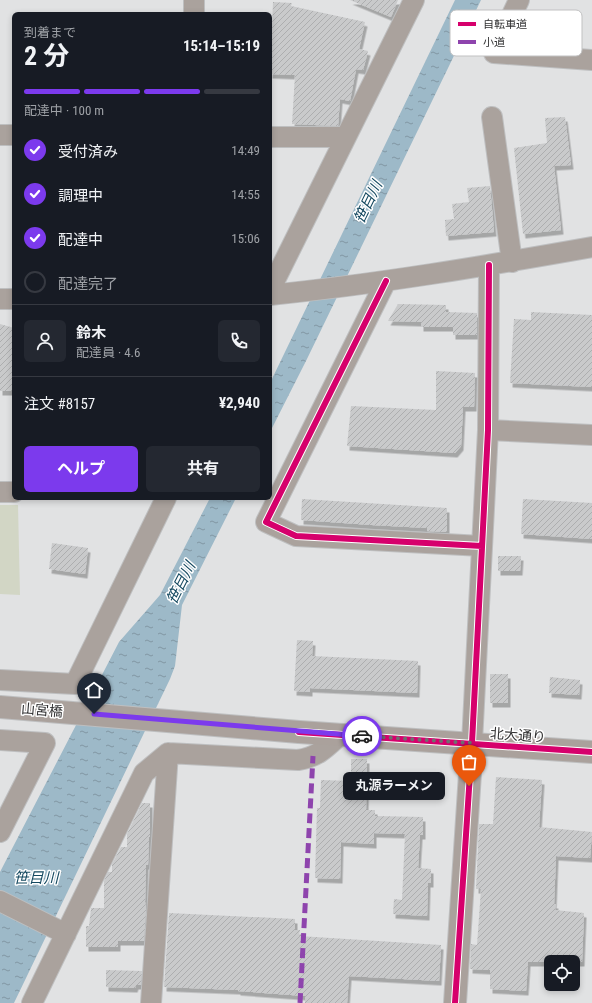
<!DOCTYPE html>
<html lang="ja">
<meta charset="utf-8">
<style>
:root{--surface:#171b24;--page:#242831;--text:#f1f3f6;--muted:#9ea1a6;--line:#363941;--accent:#7c3aed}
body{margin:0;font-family:"Roboto Condensed","Noto Sans JP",sans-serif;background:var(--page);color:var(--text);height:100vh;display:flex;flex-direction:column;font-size:15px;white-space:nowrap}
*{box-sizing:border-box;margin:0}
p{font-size:13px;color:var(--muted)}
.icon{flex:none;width:22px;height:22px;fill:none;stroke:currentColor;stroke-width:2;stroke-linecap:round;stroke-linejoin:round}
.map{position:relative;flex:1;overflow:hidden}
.side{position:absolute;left:12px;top:12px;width:260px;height:488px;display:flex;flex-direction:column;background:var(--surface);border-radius:6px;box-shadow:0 2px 6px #0003}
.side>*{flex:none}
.fabs{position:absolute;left:544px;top:955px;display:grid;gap:8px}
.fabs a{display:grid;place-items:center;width:36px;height:36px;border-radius:6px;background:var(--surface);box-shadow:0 2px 6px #0003;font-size:20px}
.pin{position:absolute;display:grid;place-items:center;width:34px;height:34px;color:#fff;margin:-41px -17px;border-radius:50% 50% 50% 0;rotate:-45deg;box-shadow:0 0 4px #0007}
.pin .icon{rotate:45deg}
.courier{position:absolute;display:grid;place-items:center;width:40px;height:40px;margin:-20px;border:3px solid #7c3aed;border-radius:50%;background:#fff;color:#222;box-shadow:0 1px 5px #0007}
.bubble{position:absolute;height:28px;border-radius:6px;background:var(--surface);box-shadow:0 2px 6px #0003;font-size:13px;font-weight:700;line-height:28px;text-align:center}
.overview em{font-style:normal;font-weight:700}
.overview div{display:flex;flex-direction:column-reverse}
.overview{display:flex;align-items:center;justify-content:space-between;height:68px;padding:0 12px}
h1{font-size:26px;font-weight:700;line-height:30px}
.bar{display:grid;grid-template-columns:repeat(4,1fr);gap:6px 4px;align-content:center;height:48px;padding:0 12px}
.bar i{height:5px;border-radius:3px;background:var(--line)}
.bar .active{background:var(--accent)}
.bar p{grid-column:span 4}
.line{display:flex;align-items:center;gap:10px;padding:0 12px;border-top:1px solid var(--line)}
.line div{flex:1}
.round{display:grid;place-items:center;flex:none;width:42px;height:42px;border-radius:6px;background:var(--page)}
ol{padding:0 12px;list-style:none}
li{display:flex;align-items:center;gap:12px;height:44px}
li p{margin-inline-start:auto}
li .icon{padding:4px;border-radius:50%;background:var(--accent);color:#fff;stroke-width:4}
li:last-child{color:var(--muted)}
li i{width:22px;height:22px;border:2px solid var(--line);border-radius:50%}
.action{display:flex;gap:8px;margin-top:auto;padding:8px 12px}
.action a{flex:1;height:46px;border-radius:6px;background:var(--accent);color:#fff;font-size:16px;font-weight:700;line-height:46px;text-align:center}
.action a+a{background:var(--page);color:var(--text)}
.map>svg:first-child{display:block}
</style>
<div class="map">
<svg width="592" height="1003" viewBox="0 0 592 1003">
<defs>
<pattern id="water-ripples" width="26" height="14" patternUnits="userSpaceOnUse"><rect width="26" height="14" fill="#9db9c8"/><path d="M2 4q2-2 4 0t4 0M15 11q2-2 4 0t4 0" fill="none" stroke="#8197a3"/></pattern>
<pattern id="building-hatch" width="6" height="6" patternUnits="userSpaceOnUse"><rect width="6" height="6" fill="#c9cacb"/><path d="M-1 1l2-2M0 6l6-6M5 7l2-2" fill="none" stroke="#adaeaf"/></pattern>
<filter id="shadow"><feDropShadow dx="2.5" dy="4.5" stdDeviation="0" flood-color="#0004"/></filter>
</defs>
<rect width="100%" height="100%" fill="#e1e2e3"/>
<path fill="#d2d6c5" d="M0 505H18L20 595 0 594Z"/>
<path fill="url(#water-ripples)" d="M455 0H481L306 361 270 432V383Z
M210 498H236L182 605 175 666 170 679 14 1003H0V872L119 642 160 595Z"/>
<path fill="url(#building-hatch)" filter="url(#shadow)" d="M350 0H398L391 17Z
M273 2 292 3 291 6 365 22 359 49 368 51 363 70 356 69 350 101 340 99 338 126 292 124 295 75 270 74Z
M565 117 571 165 554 166 561 230 523 234 514 148 547 143 545 118Z
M490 186 494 232 446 236 445 220 454 219 452 204 469 202 467 188Z
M398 304 446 305V312L477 313V335H453V327H421V322L388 321Z
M531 312 592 315V387L510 383 514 319 531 320Z
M0 324 14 328V391H0Z
M436 371 475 373 474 407H463L461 446 455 453 347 446 351 406 436 410Z
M302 499 447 508V532L427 531V528L372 525 301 520Z
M523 499 592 503V539L521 534Z
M52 543 88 548 85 574 49 569Z
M498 556H521L520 571H498Z
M297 640 313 641 312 656 418 661 417 693 310 688V692L294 691Z
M490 674H508V703H490Z
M550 677 580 680 579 695 549 693Z
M351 759H367L366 810H375V816L423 817V835H420L418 868 431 869V883H428L427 916 393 914 394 899 402 900 405 834 374 833V844L341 842 340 879 315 878 317 808H320L321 780 351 781Z
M496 777 542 780 539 827 592 832 590 858 556 856 554 904H556L555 910 584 913 582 962H528L526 991 490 989V970L470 969 471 944 477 945 481 889H476L479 824H493Z
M142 803H150V837H149L148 865H146L145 902 146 908 144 941H118V947H86V926H89L91 909V908H104V881L108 872H112V864L121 847H127V834Z
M169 913 295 919V930H300L299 936 441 945 439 981 349 976 347 1003H305V996L238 991V990L164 987Z
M106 970 142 971 141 985H136L135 988 106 987Z"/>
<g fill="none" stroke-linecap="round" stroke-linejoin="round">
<defs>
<path id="street" d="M519 0 494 53 592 60
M194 14V0
M492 117 512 262
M0 135H14
M270 137H346
M386 281 266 522 296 536 482 546
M270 290 414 0
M270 295C378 284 485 266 592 247
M0 299H14
M488 430 592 435
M0 492H14
M0 680 75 684 166 498
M0 740 45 743 0 832
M472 743 488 430 489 265
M0 901 66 934
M32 1003 144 773 168 753 298 760C318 757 326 748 340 735
M151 1003 168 753"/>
<path id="secondary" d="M0 707 299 732 592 752
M455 1003 472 743"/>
</defs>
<use href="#street" stroke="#bebfc0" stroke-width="22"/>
<use href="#secondary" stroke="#bebfc0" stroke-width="24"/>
<use href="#street" stroke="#aaa29d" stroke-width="20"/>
<use href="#secondary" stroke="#aaa19c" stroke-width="22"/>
<path stroke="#8e44ad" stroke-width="5" stroke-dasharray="10 5" stroke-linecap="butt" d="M300 1003 313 756"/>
<defs>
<path id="cycleway" d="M386 281 266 522 296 536 482 546
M299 732 592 752
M455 1003 472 743 488 430 489 265"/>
</defs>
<use href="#cycleway" stroke="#fff" stroke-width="8"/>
<use href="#cycleway" stroke="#d6006c" stroke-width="6"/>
</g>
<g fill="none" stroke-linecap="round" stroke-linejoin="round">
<path stroke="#6f6f70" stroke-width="4" stroke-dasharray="0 7.2" d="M362 736 472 743 469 786"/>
<path stroke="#7c3aed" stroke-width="5" d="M94 714 362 736"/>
</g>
<g text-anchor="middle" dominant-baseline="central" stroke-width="3" stroke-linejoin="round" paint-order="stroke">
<g font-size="14" fill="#313132" stroke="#fff">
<text transform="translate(42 710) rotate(5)">山宮橋</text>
<text transform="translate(518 735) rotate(4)">北大通り</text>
</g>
<g font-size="15" font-style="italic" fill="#154960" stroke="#fff">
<text transform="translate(368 202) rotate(-64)">笹目川</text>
<text transform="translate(181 583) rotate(-63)">笹目川</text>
<text x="36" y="878">笹目川</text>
</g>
</g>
<rect x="450" y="10" width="132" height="46" rx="6" fill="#fff" stroke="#c1c1c2" stroke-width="1"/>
<rect x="458" y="22" width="18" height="4" fill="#d6006c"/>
<rect x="458" y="40" width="18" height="4" fill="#8e44ad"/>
<g font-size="11" fill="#313132">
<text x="483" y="28">自転車道</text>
<text x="483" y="46">小道</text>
</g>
</svg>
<div class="fabs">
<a><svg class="icon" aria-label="locate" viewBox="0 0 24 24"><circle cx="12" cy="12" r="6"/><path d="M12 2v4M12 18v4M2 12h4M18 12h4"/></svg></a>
</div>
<div class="pin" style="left:469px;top:786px;background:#ea580c"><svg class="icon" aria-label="bag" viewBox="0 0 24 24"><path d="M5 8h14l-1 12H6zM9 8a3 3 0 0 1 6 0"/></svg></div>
<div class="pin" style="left:94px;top:714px;background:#1f2937"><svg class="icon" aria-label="home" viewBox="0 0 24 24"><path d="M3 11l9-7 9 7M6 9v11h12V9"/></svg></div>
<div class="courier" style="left:362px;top:736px"><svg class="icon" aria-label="car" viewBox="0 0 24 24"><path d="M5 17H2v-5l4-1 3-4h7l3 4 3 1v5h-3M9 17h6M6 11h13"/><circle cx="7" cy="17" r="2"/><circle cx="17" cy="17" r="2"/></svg></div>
<div class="bubble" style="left:343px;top:772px;width:102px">丸源ラーメン</div>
<section class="side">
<div class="overview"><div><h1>2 分</h1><p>到着まで</p></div><em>15:14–15:19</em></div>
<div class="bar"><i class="active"></i><i class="active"></i><i class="active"></i><i></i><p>配達中 · 100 m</p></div>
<ol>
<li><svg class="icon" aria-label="check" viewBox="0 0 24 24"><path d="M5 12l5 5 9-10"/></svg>受付済み<p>14:49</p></li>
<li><svg class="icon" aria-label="check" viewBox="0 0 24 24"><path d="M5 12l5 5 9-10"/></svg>調理中<p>14:55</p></li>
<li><svg class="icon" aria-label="check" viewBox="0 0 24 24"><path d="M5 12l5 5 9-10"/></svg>配達中<p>15:06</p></li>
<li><i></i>配達完了</li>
</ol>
<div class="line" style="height:72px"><a class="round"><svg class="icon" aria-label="person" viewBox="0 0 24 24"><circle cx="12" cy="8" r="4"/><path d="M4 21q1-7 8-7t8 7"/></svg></a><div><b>鈴木</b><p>配達員 · 4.6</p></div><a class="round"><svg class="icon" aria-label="phone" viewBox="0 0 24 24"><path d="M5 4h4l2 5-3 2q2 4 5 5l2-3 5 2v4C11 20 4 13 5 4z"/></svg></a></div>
<div class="line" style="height:52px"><div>注文 #8157</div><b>¥2,940</b></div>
<div class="action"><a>ヘルプ</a><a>共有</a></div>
</section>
</div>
